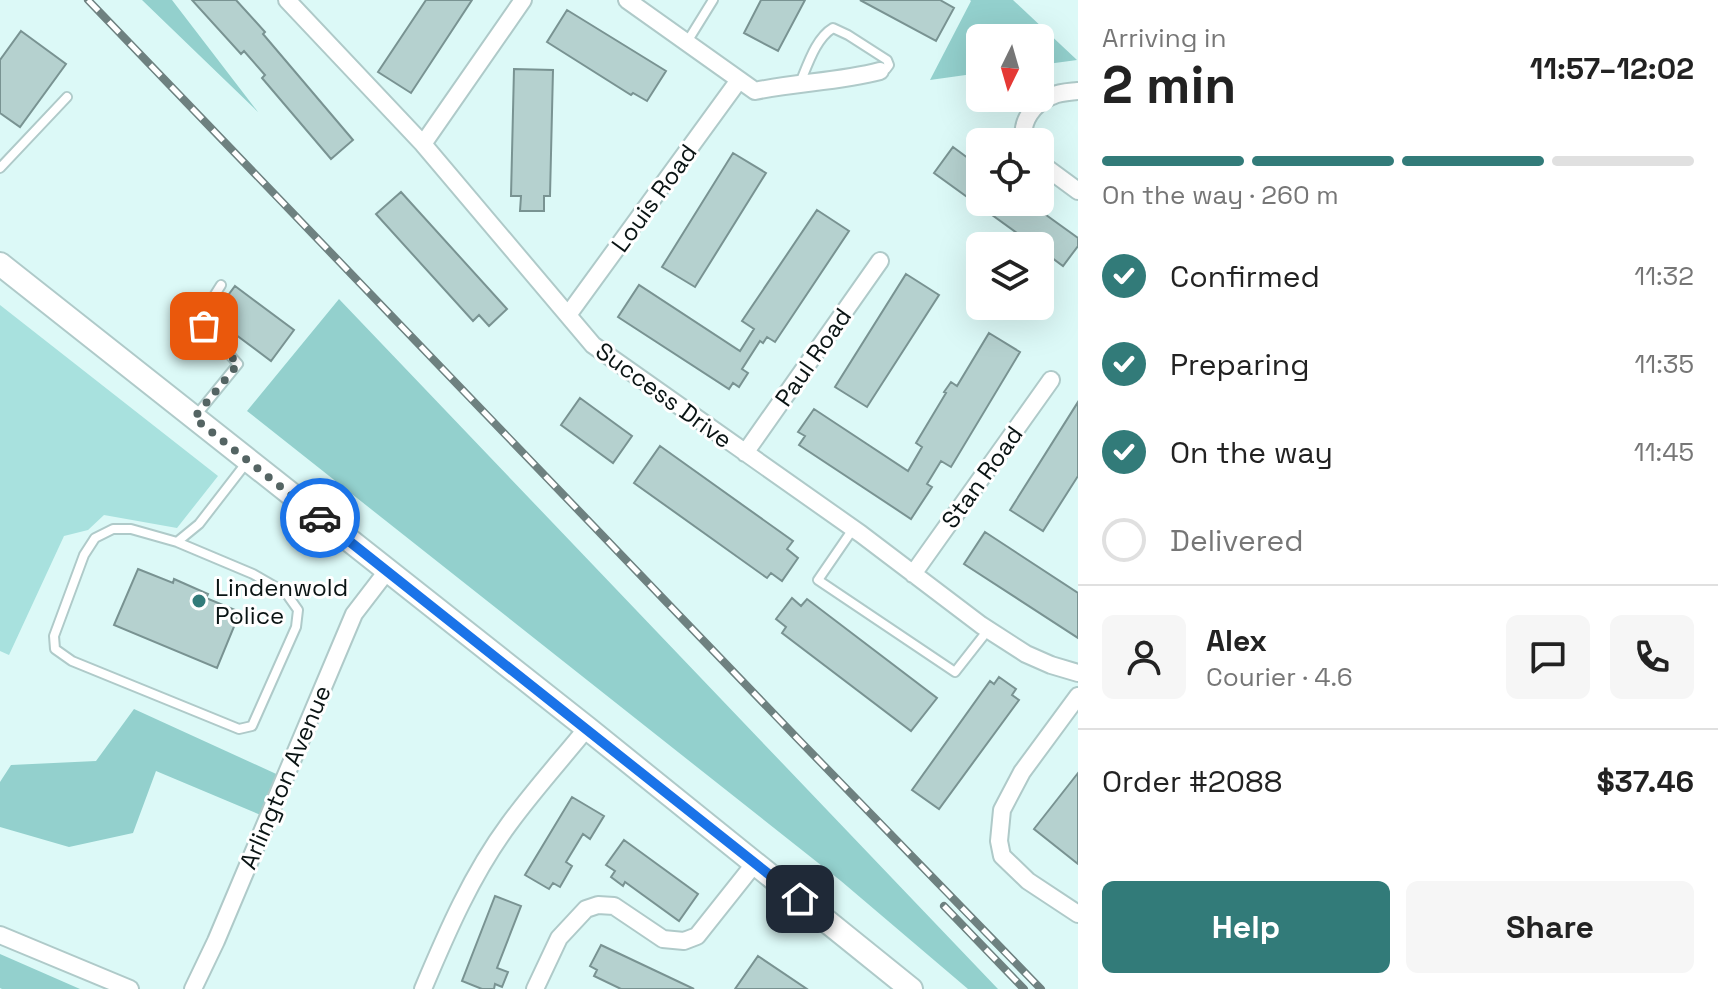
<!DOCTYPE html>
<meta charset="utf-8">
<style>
:root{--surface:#fff;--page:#f6f6f6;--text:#222;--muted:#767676;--line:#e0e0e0;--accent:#327b79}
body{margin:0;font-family:"Space Grotesk",sans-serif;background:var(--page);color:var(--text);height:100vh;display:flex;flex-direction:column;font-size:30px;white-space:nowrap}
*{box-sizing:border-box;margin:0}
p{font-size:26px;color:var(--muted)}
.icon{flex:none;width:44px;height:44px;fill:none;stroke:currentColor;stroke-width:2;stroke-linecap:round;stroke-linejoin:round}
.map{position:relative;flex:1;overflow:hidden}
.side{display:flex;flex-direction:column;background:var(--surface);width:640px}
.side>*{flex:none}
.needle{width:52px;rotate:185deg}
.controls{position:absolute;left:966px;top:24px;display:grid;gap:16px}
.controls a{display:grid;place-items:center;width:88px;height:88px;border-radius:12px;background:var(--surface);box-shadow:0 8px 32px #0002;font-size:40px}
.pin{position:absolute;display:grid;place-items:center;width:68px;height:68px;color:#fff;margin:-34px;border-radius:16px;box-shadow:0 4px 12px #0006}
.courier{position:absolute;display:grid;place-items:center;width:80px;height:80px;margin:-40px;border:6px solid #1a73e8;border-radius:50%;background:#fff;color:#222;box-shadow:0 2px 10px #0007}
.head em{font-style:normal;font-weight:700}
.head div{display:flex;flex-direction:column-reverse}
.head{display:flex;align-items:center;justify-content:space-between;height:136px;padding:0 24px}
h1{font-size:52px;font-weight:700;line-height:60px}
.bar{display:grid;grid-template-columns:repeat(4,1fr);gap:12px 8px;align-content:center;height:96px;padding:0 24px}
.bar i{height:10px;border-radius:6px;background:var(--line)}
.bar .selected{background:var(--accent)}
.bar p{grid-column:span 4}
.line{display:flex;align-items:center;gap:20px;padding:0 24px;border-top:2px solid var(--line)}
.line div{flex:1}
.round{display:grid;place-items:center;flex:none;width:84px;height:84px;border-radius:12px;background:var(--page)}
ol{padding:0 24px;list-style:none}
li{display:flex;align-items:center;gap:24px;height:88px}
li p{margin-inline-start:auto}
li .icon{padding:8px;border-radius:50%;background:var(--accent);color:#fff;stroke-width:4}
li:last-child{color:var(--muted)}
li i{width:44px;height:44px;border:4px solid var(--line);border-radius:50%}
.primary-button{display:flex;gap:16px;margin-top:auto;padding:16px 24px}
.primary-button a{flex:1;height:92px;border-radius:12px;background:var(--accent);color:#fff;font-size:32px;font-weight:700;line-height:92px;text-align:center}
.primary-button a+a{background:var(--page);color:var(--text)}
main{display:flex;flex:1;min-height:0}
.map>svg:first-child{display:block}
</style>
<main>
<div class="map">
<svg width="1078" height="989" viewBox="0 0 1078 989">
<rect width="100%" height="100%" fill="#dcf9f7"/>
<path fill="#a8e1de" d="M0 305 218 476 177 528 104 515 88 530 64 536 9 655 0 651Z"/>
<path fill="#93d0cd" d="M142 0H172L258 112Z
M970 0H1013L1077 60 1040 65V38H980V73L930 80 971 1Z
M339 299 998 989H968L841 881 247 411Z
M134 709 285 778 268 818 156 771 133 833 69 847 0 827V782L11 765 96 761Z
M0 954 80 989H2L0 988Z"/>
<path fill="#b5d1cf" stroke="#799392" stroke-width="2" d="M192 0H236L265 32 263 34 353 140 331 159 262 78 265 75 244 51 241 54Z
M426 0H472L411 93 378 72Z
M761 0H805L778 51 744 33Z
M860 0H940L954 8 936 41Z
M567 10 666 71 647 101 633 93 631 95 547 42Z
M21 31 66 64 20 127 0 113V60Z
M514 69 553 70 550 196H544V211H520L521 196H511Z
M953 147 980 167V202H1028L1078 238V246L1063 266 1040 249V246H1035L934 173Z
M733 153 766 173 695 287 662 267Z
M401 192 507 309 489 326 479 315 473 321 376 214Z
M817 210 849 231 775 342 767 337 763 343 760 341 742 369 748 373 739 387 733 383 729 389 618 317 639 285 740 351 754 329 742 321Z
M906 274 939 295 867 407 835 387Z
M235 286 294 330 271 361 212 317Z
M989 333 1020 352 951 467 941 461 927 484 932 487 911 519 799 445 805 436 798 432 814 409 908 471 922 447 916 443 946 393 944 392 951 382 957 386Z
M580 398 632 436 613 463 561 425Z
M1078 402V476L1043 531 1010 510Z
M660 446 793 541 787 549 798 558 782 581 771 573 767 578 634 483Z
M985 532 1078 593V638L964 564Z
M138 569 173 583 174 579 208 594 206 598 240 612 217 668 114 625Z
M792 598 801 606 807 599 937 698 911 731 782 633 786 627 776 619Z
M999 677 1016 689 1012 695 1019 700 939 809 912 790 990 681 994 684Z
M1078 773V864L1034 829Z
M572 797 604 816 590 839 583 834 566 862 572 866 560 887 553 883 549 889 525 875Z
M624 840 698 894 679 921 625 882 623 886 611 877 615 871 606 865Z
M495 896 521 906 497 968 508 972 502 987 495 984 494 989H482L462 981Z
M601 945 694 989H621L594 976 597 970 590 966Z
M758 956 807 989H735Z"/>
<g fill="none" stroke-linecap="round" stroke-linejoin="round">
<defs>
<path id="lane" d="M687 42 713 0
M800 83C808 64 816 38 833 28L848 35 887 60 889 65 886 69 880 71
M0 168 67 97
M194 418 238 364 204 326 202 315 221 285
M853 529 818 580 955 672 988 630
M177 542 253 574 286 593 298 610 296 627 252 726 239 729 72 661 55 649 54 636 84 555 95 538 113 529H131L177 542 199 524 247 462"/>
<path id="street" d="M287 0 423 144 593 345 861 534 981 625 1026 654 1051 665 1078 673
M627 0 755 91C796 82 839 82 880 71
M1025 142C1019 122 1034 103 1052 96 1060 92 1070 92 1078 91
M423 144 523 0
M1040 163 1078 191
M568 315 739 80
M745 453 880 261
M913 574 1051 380
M1078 696 1022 772 1002 810 999 841 1002 856 1028 881 1078 914
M0 935 130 989
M193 989 216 941 354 614 387 571
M423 989C447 932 472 874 509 824 533 791 561 760 587 728
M535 989 559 938 586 909 598 905 614 906 663 939 684 941 697 936 755 863"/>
<path id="secondary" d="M0 264 587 728 911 989"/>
</defs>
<use href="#lane" stroke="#afcac9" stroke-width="12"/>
<use href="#street" stroke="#afcac9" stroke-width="20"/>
<use href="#secondary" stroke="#afcac9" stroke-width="26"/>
<use href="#lane" stroke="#fff" stroke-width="8"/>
<use href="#street" stroke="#fff" stroke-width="16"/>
<use href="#secondary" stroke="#fff" stroke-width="22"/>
<defs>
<path id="rail" d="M88 0 798 739 1041 989
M944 906 1024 989"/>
</defs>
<use href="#rail" stroke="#6e8180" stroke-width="8"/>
<use href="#rail" stroke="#fff" stroke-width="5" stroke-dasharray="15" stroke-linecap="butt"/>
</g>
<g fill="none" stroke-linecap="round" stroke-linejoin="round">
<path stroke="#546463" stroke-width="8" stroke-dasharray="0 14.4" d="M204 326 238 364 194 418 320 518"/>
<path stroke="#1a73e8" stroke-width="10" d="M320 518 800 899"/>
</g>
<circle fill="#327b79" stroke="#fff" stroke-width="3" cx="199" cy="601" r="8"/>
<g text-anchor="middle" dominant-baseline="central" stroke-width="6" stroke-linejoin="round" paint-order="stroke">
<g font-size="24" fill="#0a1414" stroke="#fff">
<text transform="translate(654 198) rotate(-54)">Louis Road</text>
<text transform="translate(813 357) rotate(-55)">Paul Road</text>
<text transform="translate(664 395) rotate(36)">Success Drive</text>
<text transform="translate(982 477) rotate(-54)">Stan Road</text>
<text transform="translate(285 777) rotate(-67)">Arlington Avenue</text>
</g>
<g font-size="24" fill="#0a1414" stroke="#fff" text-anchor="start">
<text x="215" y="587">Lindenwold<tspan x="215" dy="28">Police</tspan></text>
</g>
</g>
</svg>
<div class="controls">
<a><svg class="needle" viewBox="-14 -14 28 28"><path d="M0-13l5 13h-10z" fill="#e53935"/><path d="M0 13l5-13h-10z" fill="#767676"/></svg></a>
<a><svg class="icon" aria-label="locate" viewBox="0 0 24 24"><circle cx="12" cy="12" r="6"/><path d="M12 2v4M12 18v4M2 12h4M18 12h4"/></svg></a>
<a><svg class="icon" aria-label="layers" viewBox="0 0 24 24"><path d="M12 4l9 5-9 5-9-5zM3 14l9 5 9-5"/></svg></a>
</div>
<div class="pin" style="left:204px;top:326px;background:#ea580c"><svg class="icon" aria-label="bag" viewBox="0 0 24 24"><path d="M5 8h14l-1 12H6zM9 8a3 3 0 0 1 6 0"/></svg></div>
<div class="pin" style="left:800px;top:899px;background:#1f2937"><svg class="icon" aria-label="home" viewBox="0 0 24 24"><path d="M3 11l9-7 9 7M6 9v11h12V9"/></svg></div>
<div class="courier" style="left:320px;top:518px"><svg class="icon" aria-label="car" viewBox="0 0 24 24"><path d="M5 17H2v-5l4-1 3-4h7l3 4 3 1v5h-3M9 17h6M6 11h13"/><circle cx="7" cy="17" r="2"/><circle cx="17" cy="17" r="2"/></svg></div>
</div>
<section class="side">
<div class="head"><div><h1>2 min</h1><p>Arriving in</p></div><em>11:57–12:02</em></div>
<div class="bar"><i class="selected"></i><i class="selected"></i><i class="selected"></i><i></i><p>On the way · 260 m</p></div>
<ol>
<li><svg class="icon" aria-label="check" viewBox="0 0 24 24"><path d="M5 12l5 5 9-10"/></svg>Confirmed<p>11:32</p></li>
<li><svg class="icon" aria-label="check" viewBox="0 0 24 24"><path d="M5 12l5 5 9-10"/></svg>Preparing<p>11:35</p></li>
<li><svg class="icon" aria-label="check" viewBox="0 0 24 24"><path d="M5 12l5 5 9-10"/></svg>On the way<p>11:45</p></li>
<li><i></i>Delivered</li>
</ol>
<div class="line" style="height:144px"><a class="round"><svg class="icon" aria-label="person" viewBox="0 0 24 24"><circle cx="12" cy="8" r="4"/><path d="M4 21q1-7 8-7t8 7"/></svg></a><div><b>Alex</b><p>Courier · 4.6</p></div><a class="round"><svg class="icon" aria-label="chat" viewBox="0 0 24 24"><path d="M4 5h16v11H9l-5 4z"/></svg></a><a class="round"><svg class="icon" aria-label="phone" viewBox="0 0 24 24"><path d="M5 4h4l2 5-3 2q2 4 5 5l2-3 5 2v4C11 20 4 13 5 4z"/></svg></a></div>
<div class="line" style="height:104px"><div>Order #2088</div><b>$37.46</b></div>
<div class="primary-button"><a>Help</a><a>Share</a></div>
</section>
</main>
